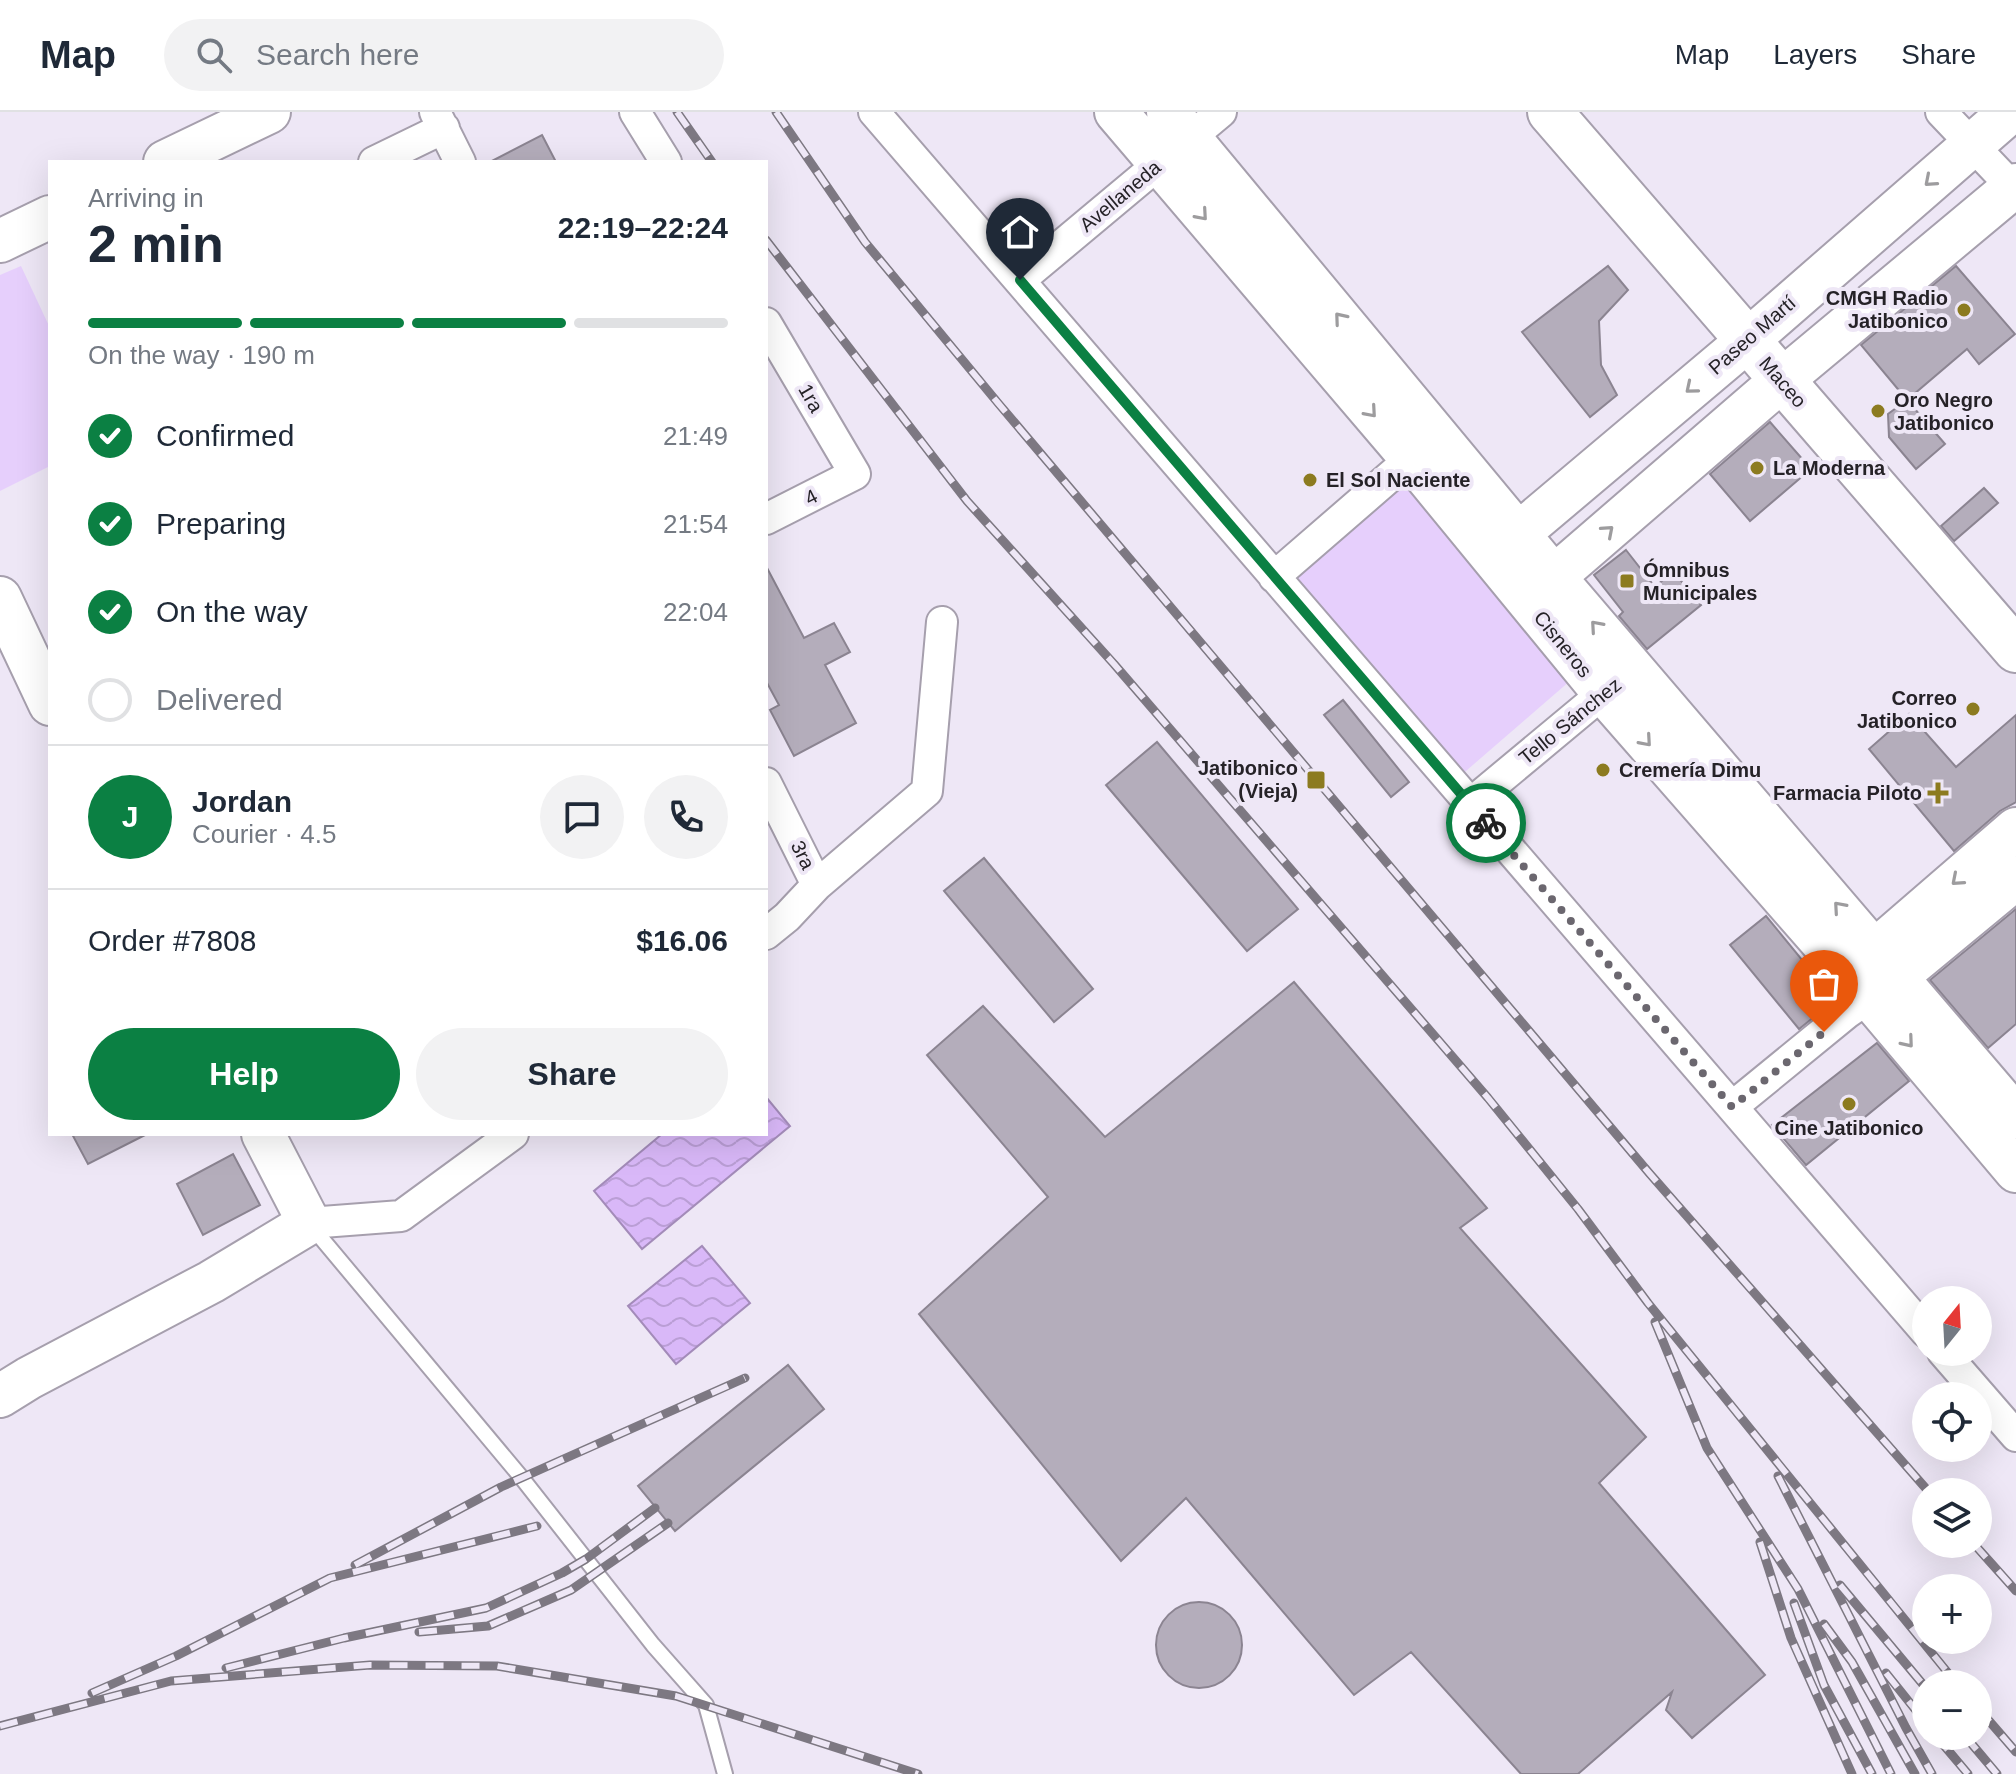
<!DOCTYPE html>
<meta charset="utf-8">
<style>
:root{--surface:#fff;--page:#f2f2f3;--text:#1f2937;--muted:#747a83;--line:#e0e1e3;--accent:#0b8043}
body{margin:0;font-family:Arial,sans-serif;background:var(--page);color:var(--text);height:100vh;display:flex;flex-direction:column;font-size:30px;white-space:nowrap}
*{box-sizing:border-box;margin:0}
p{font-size:26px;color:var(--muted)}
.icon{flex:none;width:44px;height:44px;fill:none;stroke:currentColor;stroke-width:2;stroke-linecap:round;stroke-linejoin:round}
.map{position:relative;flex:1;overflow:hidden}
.side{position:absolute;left:48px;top:48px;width:720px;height:976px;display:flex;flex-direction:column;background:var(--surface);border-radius:0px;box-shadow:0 8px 32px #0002}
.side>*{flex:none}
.needle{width:52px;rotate:18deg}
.tools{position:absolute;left:1912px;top:1174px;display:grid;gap:16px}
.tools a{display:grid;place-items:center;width:80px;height:80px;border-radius:50%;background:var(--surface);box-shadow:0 8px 32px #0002;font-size:40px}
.pin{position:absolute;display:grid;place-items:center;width:68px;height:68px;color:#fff;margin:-82px -34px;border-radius:50% 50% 50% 0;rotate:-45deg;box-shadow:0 0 8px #0007}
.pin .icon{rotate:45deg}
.courier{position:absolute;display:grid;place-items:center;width:80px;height:80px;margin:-40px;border:6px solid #0b8043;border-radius:50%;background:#fff;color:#222;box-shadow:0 2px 10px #0007}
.summary em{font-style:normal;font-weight:600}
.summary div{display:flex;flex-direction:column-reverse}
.summary{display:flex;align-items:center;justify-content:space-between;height:136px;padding:0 40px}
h1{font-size:52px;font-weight:600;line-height:60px}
.bar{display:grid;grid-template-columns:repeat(4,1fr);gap:12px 8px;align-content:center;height:96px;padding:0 40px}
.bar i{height:10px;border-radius:6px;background:var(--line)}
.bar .active{background:var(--accent)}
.bar p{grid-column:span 4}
.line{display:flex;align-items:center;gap:20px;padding:0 40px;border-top:2px solid var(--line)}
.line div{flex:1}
.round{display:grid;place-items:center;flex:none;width:84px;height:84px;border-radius:42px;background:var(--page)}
ol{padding:0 40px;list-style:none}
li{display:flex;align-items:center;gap:24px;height:88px}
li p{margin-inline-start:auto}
li .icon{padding:8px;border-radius:50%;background:var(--accent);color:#fff;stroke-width:4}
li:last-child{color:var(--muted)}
li i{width:44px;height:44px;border:4px solid var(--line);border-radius:50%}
.action{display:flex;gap:16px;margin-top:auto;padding:16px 40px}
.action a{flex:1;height:92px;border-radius:48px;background:var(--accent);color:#fff;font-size:32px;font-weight:600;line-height:92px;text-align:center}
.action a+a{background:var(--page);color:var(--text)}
header{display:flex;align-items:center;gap:48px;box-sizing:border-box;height:112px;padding:0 40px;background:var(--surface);border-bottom:2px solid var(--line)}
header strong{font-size:38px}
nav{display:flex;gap:44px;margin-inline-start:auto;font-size:28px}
.search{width:560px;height:72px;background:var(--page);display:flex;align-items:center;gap:20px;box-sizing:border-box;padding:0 28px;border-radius:44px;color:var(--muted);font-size:30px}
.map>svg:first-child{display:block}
</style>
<header>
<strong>Map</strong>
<div class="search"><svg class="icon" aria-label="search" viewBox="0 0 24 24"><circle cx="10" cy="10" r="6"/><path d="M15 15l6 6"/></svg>Search here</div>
<nav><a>Map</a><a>Layers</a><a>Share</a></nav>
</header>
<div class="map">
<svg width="2016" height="1662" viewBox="0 0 2016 1662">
<defs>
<pattern id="water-waves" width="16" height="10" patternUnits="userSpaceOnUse" patternTransform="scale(2)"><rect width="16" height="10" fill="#d9b8f8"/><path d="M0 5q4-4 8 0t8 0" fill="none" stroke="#ba9ed5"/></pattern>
</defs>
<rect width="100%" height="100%" fill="#eee7f6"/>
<path fill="#e6cffc" d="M21 154 50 216V354L0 379V163Z
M1405 371 1571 568 1459 665 1286 467Z"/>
<path fill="url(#water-waves)" stroke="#a38bb9" stroke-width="2" d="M766 985 790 1014 642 1137 594 1079 662 1022H766Z
M702 1134 750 1191 676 1252 628 1194Z"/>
<path fill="#b4adbb" stroke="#8b8491" stroke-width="2" d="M542 23 556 50H490Z
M1608 154 1628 178 1599 209 1601 253 1617 283 1590 305 1522 220Z
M1956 154 2015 222 1979 252 1967 237 1907 288 1861 233Z
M1907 288 1945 332 1916 357 1889 325 1888 302Z
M1770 310 1811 357 1750 409 1710 362Z
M1984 376 1998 391 1954 429 1941 414Z
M1626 438 1655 475 1673 459 1701 493 1647 537 1619 504 1623 500 1594 463Z
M766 454 804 526 834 511 850 540 825 553 856 611 794 644 770 598 779 593 766 569Z
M1343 588 1409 670 1391 685 1324 603Z
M1909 602 1956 655 2016 603V690L2000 699 1954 739 1869 637Z
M1157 630 1298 797 1247 839 1106 673Z
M984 746 1093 877 1054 910 944 779Z
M2016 797V912L1988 936 1930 868Z
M1766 804 1835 888 1799 917 1730 833Z
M1294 870 1487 1096 1460 1116 1646 1325 1599 1371 1765 1563 1692 1626 1666 1598 1672 1580 1578 1662H1521L1411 1540 1354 1583 1186 1386 1121 1449 919 1202 1048 1085 927 943 983 894 1105 1025Z
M1877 931 1909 969 1806 1053 1772 1013Z
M72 1022H147L88 1052Z
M233 1042 260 1093 203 1123 177 1072Z
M788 1253 824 1297 675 1419 638 1374Z
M1156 1533a43 43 0 1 1 86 0a43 43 0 1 1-86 0Z"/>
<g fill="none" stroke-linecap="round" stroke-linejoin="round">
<defs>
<path id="lane" d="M312 1115 521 1365 653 1533 706 1593 725 1662"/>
<path id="street" d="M435 0 460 50
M635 0 666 50
M874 0 1926 1220
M1941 0 2016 79
M374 50 444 16
M1020 168 1221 0
M766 211 855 362 766 407
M1274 465 1424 335
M766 671 817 773
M1470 692 1619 568
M766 822 787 805 817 773 927 679 942 510
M1732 995 1847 901 1870 885
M309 1111 401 1104 513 1022
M1943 1240 2016 1324"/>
<path id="secondary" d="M1116 0 1411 346 1603 580 1849 861 2016 1059
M1168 0 1554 465 2016 1005
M165 50 269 0
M0 129 50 105
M1498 439 1747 229 2010 0
M1534 482 1782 268 2016 73
M0 486 50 592
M1854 857 2016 717
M1878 880 2016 766
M0 1284 29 1266 211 1170 309 1111 263 1022"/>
<path id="highway" d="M1550 0 2016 538"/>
</defs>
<use href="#lane" stroke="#a69fad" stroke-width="18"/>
<use href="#street" stroke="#a69fad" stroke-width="34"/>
<use href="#secondary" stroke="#a69fad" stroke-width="46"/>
<use href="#highway" stroke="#a69fad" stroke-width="48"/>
<use href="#lane" stroke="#fff" stroke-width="14"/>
<use href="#street" stroke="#fff" stroke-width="30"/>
<use href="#secondary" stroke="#fff" stroke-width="42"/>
<use href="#highway" stroke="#fff" stroke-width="44"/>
<defs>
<path id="rail" d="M677 0 712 50
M776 0 865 130 998 291 1650 1062 1929 1380
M766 128 967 389 1114 552 1488 986 1578 1097 1648 1191 1957 1572
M1655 1210 1707 1336 1798 1477 1891 1662
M1778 1364 1906 1616 1932 1662
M1760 1430 1791 1526 1852 1662
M1974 1432 2016 1479
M355 1453 501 1375 745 1266
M1840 1473 1926 1576
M1794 1491 1824 1573 1872 1662
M1824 1512 1852 1550 1915 1662
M419 1520 488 1514 571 1478 668 1411
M226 1556 344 1526 486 1496 562 1461 586 1447 655 1396
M1886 1561 1926 1611
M92 1581 176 1544 330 1466 537 1414
M1978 1596 2016 1640
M0 1614 171 1569 370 1553 497 1554 676 1584 918 1662
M1936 1624 1968 1662
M1965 1624 1997 1662"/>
</defs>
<use href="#rail" stroke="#7d7882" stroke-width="9"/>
<use href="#rail" stroke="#eee7f6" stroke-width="6" stroke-dasharray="18" stroke-linecap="butt"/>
</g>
<defs><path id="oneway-chevron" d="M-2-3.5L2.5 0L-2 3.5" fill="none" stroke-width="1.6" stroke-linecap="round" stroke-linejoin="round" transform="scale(2)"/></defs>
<g stroke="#9d9c9e">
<use href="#oneway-chevron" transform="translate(1930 69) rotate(139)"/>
<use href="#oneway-chevron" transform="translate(1202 103) rotate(49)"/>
<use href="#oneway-chevron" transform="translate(1340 206) rotate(-130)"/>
<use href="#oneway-chevron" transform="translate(1691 276) rotate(140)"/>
<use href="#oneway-chevron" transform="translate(1371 300) rotate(49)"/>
<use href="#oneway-chevron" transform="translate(1608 419) rotate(-41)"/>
<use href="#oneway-chevron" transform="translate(1596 514) rotate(-131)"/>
<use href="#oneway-chevron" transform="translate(1646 629) rotate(49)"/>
<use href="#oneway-chevron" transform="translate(1957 768) rotate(139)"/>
<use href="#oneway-chevron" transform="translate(1839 795) rotate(-131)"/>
<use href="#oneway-chevron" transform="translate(1908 930) rotate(50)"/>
</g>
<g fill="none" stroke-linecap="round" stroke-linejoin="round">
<path stroke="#6b676f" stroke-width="8" stroke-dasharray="0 14.4" d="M1486 711 1732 995 1824 920"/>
<path stroke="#0b8043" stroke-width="10" d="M1020 168 1486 711"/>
</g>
<g fill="#8c7b20" stroke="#eee7f6" stroke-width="3">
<circle cx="1964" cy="198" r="8"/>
<circle cx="1878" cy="299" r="8"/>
<circle cx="1757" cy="356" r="8"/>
<circle cx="1310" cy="368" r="8"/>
<rect x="1619" y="461" width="16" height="16" rx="4"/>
<circle cx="1973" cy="597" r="8"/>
<circle cx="1603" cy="658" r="8"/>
<rect x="1306" y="658" width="20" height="20" rx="4"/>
<path d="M1934 669h8v8h8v8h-8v8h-8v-8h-8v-8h8z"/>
<circle cx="1849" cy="992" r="8"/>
</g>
<g text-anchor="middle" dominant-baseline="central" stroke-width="8" stroke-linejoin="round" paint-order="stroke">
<g font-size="20" fill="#252227" stroke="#eee7f6">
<text transform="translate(1120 84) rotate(-40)">Avellaneda</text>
<text transform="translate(1752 223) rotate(-41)">Paseo Martí</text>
<text transform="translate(1783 270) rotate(49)">Maceo</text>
<text transform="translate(811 286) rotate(60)">1ra</text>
<text transform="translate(811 385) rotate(-27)">4</text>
<text transform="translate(1563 532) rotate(51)">Cisneros</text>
<text transform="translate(1570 609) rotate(-39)">Tello Sánchez</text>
<text transform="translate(803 743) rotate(64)">3ra</text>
</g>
<g font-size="20" font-weight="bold" fill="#252227" stroke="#eee7f6" text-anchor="start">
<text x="1948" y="186" text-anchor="end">CMGH Radio<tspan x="1948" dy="23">Jatibonico</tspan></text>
<text x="1894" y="288">Oro Negro<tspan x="1894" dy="23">Jatibonico</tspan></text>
<text x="1773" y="356">La Moderna</text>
<text x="1326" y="368">El Sol Naciente</text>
<text x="1643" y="458">Ómnibus<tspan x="1643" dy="23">Municipales</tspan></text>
<text x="1957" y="586" text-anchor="end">Correo<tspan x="1957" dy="23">Jatibonico</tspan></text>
<text x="1298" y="656" text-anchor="end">Jatibonico<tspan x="1298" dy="23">(Vieja)</tspan></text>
<text x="1619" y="658">Cremería Dimu</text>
<text x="1922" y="681" text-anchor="end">Farmacia Piloto</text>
<text x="1849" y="1016" text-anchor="middle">Cine Jatibonico</text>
</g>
</g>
</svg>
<div class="tools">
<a><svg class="needle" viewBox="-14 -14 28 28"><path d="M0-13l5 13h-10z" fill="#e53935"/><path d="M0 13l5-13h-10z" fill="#747a83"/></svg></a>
<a><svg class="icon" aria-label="locate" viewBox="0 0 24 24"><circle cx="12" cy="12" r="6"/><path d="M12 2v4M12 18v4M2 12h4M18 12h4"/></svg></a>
<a><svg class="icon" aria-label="layers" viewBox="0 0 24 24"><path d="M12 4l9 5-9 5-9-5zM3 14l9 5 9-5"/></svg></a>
<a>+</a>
<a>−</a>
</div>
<div class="pin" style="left:1824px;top:920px;background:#ea580c"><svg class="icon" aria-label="bag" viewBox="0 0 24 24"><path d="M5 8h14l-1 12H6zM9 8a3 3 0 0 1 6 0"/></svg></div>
<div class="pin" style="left:1020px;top:168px;background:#1f2937"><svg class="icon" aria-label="home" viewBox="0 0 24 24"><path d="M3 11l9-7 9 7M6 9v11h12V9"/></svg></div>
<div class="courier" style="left:1486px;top:711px"><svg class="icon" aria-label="bike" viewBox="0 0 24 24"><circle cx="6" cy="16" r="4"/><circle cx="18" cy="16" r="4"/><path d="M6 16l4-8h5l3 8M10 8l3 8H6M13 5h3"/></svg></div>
<section class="side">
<div class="summary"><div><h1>2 min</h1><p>Arriving in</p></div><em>22:19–22:24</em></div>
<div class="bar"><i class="active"></i><i class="active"></i><i class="active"></i><i></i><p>On the way · 190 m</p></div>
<ol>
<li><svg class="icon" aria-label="check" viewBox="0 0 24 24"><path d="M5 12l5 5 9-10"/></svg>Confirmed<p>21:49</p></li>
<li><svg class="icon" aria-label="check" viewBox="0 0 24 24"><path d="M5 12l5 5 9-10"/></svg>Preparing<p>21:54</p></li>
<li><svg class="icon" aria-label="check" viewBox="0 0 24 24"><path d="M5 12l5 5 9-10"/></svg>On the way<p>22:04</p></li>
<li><i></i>Delivered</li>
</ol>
<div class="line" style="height:144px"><b class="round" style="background:var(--accent);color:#fff">J</b><div><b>Jordan</b><p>Courier · 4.5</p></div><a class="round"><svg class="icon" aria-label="chat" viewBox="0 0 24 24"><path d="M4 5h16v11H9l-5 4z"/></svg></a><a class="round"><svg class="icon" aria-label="phone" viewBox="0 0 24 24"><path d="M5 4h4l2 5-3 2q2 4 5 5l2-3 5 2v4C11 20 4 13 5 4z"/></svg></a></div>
<div class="line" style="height:104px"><div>Order #7808</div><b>$16.06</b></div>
<div class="action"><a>Help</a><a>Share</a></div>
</section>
</div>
